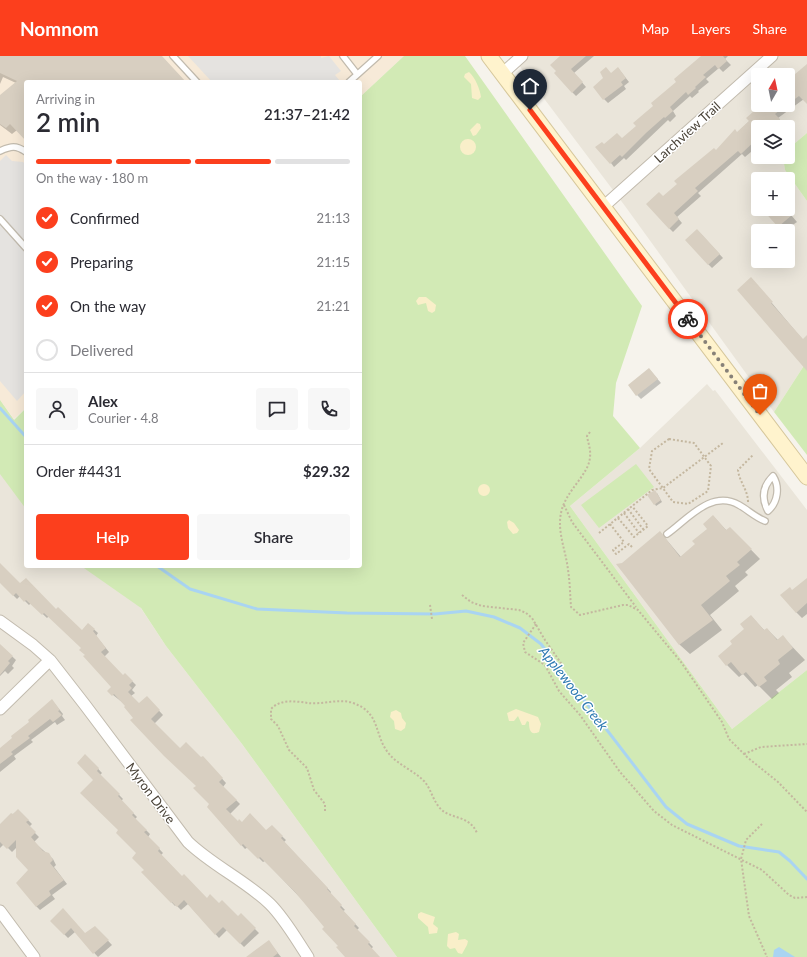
<!DOCTYPE html>
<meta charset="utf-8">
<style>
:root{--surface:#fff;--page:#f7f7f7;--text:#2b2b33;--muted:#7c7c81;--line:#e1e1e2;--accent:#fc3f1d}
body{margin:0;font-family:Lato,sans-serif;background:var(--page);color:var(--text);height:100vh;display:flex;flex-direction:column;font-size:15px;white-space:nowrap}
*{box-sizing:border-box;margin:0}
p{font-size:13px;color:var(--muted)}
.icon{flex:none;width:22px;height:22px;fill:none;stroke:currentColor;stroke-width:2;stroke-linecap:round;stroke-linejoin:round}
.map{position:relative;flex:1;overflow:hidden}
.side{position:absolute;left:24px;top:24px;width:338px;height:488px;display:flex;flex-direction:column;background:var(--surface);border-radius:4px;box-shadow:0 4px 16px #0002}
.side>*{flex:none}
.needle{width:26px;rotate:9deg}
.fabs{position:absolute;left:751px;top:12px;display:grid;gap:8px}
.fabs a{display:grid;place-items:center;width:44px;height:44px;border-radius:4px;background:var(--surface);box-shadow:0 4px 16px #0002;font-size:20px}
.pin{position:absolute;display:grid;place-items:center;width:34px;height:34px;color:#fff;margin:-41px -17px;border-radius:50% 50% 50% 0;rotate:-45deg;box-shadow:0 0 4px #0007}
.pin .icon{rotate:45deg}
.courier{position:absolute;display:grid;place-items:center;width:40px;height:40px;margin:-20px;border:3px solid #fc3f1d;border-radius:50%;background:#fff;color:#222;box-shadow:0 1px 5px #0007}
.headline em{font-style:normal;font-weight:600}
.headline div{display:flex;flex-direction:column-reverse}
.headline{display:flex;align-items:center;justify-content:space-between;height:68px;padding:0 12px}
h1{font-size:26px;font-weight:600;line-height:30px}
.bar{display:grid;grid-template-columns:repeat(4,1fr);gap:6px 4px;align-content:center;height:48px;padding:0 12px}
.bar i{height:5px;border-radius:3px;background:var(--line)}
.bar .active{background:var(--accent)}
.bar p{grid-column:span 4}
.line{display:flex;align-items:center;gap:10px;padding:0 12px;border-top:1px solid var(--line)}
.line div{flex:1}
.round{display:grid;place-items:center;flex:none;width:42px;height:42px;border-radius:4px;background:var(--page)}
ol{padding:0 12px;list-style:none}
li{display:flex;align-items:center;gap:12px;height:44px}
li p{margin-inline-start:auto}
li .icon{padding:4px;border-radius:50%;background:var(--accent);color:#fff;stroke-width:4}
li:last-child{color:var(--muted)}
li i{width:22px;height:22px;border:2px solid var(--line);border-radius:50%}
.button{display:flex;gap:8px;margin-top:auto;padding:8px 12px}
.button a{flex:1;height:46px;border-radius:4px;background:var(--accent);color:#fff;font-size:16px;font-weight:600;line-height:46px;text-align:center}
.button a+a{background:var(--page);color:var(--text)}
header{display:flex;align-items:center;gap:24px;box-sizing:border-box;height:56px;padding:0 20px;background:var(--accent);color:#fff}
header strong{font-size:19px}
nav{display:flex;gap:22px;margin-inline-start:auto;font-size:14px}
.map>svg:first-child{display:block}
</style>
<header>
<strong>Nomnom</strong>
<nav><a>Map</a><a>Layers</a><a>Share</a></nav>
</header>
<div class="map">
<svg width="807" height="901" viewBox="0 0 807 901">
<rect width="100%" height="100%" fill="#f6f3ec"/>
<path fill="#eae5da" fill-rule="evenodd" d="M512 0H807V77L788 93V71H758V101H783L785 114 807 145V305L774 356 625 150ZM758 19H788V49H758ZM758 123H788V153H758ZM758 175H788V205H758Z
M707 328 713 335 715 334 807 454V614L732 673 570 450 640 392Z
M0 344 26 380V510H113L166 590 242 688 397 901H0Z"/>
<path fill="#f7ead8" d="M0 0H404L360 41V26H26V352L14 363 0 344Z"/>
<path fill="#d2eab5" d="M404 0H465L642 250 616 327 613 360 640 392 570 450 732 673 807 614V901H397L242 688 166 590 141 552 81 510H360V41Z
M807 77V145L785 114 783 101H788V93Z
M807 305V399L774 356Z
M0 344 14 364 26 352V380L23 378 26 382V453L0 418Z
M636 408 654 431 599 472 581 449Z"/>
<path fill="#f9efc9" d="M469 16C475 21 480 33 481 41L478 44 472 42 471 28 464 21 465 18Z
M477 67 480 68 481 72 476 79 473 80 470 74Z
M460 91a8 8 0 1 1 16 0a8 8 0 1 1-16 0Z
M419 241H426L436 249 435 255 432 257 428 255 426 247 418 249 416 245Z
M478 434a6 6 0 1 1 12 0a6 6 0 1 1-12 0Z
M509 464 514 467 519 474 517 477 513 478 508 472 507 466Z
M516 653 538 661 541 668 539 676C530 680 529 673 529 666L527 665 525 669H522L518 660 514 665H509L507 657Z
M396 654 401 657 402 662 406 667 405 672 401 675 395 673 394 665 390 661 391 656Z
M421 856 435 861 433 868 438 872 437 877 429 878 428 871 418 862V858Z
M456 876 459 878 458 884 465 883 468 885 467 889 462 898 458 897 455 892 450 893 447 890 448 878Z"/>
<path fill="#e5e3e0" d="M188 0H321V2L329 0 341 15 335 19 340 25 338 26H212Z
M6 99 12 105 23 106 26 109V335L17 345 0 325V105Z"/>
<path fill="#a9d4f2" d="M779 891 795 901H773L774 894Z"/>
<path fill="#0003" d="M0 0H161L185 26H26V84L17 74 12 78 0 69V41L16 27 3 21 0 28Z
M567 0H594L574 17 586 31 576 40 572 36Z
M702 0H728L725 3 731 9 723 16 719 12 706 23 709 26 698 35 699 36 692 42 690 40 673 55 676 60 670 66 668 64 626 104 624 102 614 111 611 107 604 89 623 83 637 70Z
M618 12 629 26 624 30 626 33 608 47 604 43Z
M807 15V47L804 43 778 62 783 67 779 71H758V90L745 101 742 98 698 137 701 140 677 161 682 167 673 176 669 172 663 142 737 77 766 49H788V25Z
M758 135V147L752 140Z
M764 153H786L797 166 784 175Z
M701 178 723 202 712 212 708 208Z
M755 227 803 284H807V313Z
M649 313 661 327 641 343 637 339Z
M657 437 662 446 656 450 655 448Z
M713 460 727 475 730 472 760 503 745 516 748 519 735 530 739 535 710 559 722 574 690 598 680 589 618 509 623 508 660 476 681 501 697 488 708 473Z
M0 508 20 529 82 575 88 568 98 577 96 580 109 596 104 601 123 620 125 618 136 629 132 634 135 637 131 640 139 648 151 646 163 659 154 668 180 693 206 705 226 727 223 731 240 748 230 758 238 766 266 775 272 771 286 784 284 786 331 836 330 838 345 854 343 855 359 872 357 874 373 891 371 893 379 901H347L326 871 310 854 311 853 265 805 263 806 248 791 245 793 229 775 197 730 134 662 127 650 108 635 112 631 82 592 49 560 47 562 31 547 29 549 20 540 17 543 0 526Z
M807 529V558L802 562 796 556 793 535Z
M751 560 765 575 767 573 778 584 783 581 805 604 789 617 792 621 776 634 779 637 772 643 758 629 755 631 743 618 739 621 727 609 734 588 746 573Z
M0 589 16 604 12 610 14 612 8 618 5 615 0 620Z
M55 648 63 658 62 660 65 664 57 669 55 666 31 684 33 686 14 700 16 703 0 716V693Z
M85 699 102 717 100 719 123 743 121 745 137 761 135 763 150 778 148 781 163 797 161 799 182 821 207 843 219 849 238 862 241 859 259 877 244 891 227 874 219 882 188 848 181 854 176 849 175 850 143 816 145 814 137 797 119 774Z
M18 754 32 768 29 771 39 781 34 786 53 803 56 809 54 811 67 828 52 839 55 843 40 854 36 850 29 814 17 791 12 796 4 788 0 792V769Z
M63 854 85 878 95 871 112 889 98 901 75 876 68 882 51 865Z
M269 886 281 901H248Z"/>
<g fill="none" stroke-linecap="round" stroke-linejoin="round">
<path stroke="#a9d4f2" stroke-width="3" d="M0 352 26 381
M157 510 190 533 257 553 347 557 435 558 466 555 494 561 520 572 541 588 666 751 687 768 739 790 779 796 790 805 807 823"/>
</g>
<path fill="#d8cfc1" d="M0 0H162L186 26H26V85L10 68 6 72 0 68V39L17 25 0 17Z
M560 0H586L571 13 583 26 572 37 554 17 556 15 550 9Z
M701 0H723L727 5 718 13 715 9 703 19 706 21 695 31 696 32 688 39 686 36 670 51 673 55 665 62 664 61 646 77 622 101 620 99 610 108 595 91 602 86 604 88 617 77 622 82 636 70 633 67 653 50 651 47 676 26 674 23Z
M807 8V48L799 40 788 48V24Z
M606 11 611 17 618 11 626 22 621 26 623 29 603 44 593 31 603 22 600 16Z
M761 49H786L775 58 780 63 771 71H758V82L741 98 738 95 695 132 698 135 674 157 679 163 669 173 646 148 659 136 663 140 677 128 674 125 714 92 716 94 735 73 737 76 749 65 746 62Z
M762 153H787L792 159 778 171Z
M697 173 720 198 708 209 685 184Z
M751 221 773 246 771 247 803 283 807 279V315L737 234Z
M649 312 658 323 636 340 628 329Z
M655 434 661 444 654 449 647 439Z
M713 459 726 474 730 471 752 493 737 506 740 509 726 520 730 525 701 549 713 564 679 589 616 508 622 507 660 475 680 501 695 488 692 485 707 473 703 468Z
M0 507 20 527 26 522 56 553 58 551 82 574 88 567 95 573 93 575 106 592 101 596 123 619 125 617 133 625 129 629 132 632 128 636 139 647 147 640 160 654 151 663 180 692 186 686 201 701 203 700 223 722 219 726 237 744 226 753 238 765 239 763 242 766 250 757 266 774 272 769 283 780 281 782 328 832 327 833 342 849 340 851 356 868 354 870 370 886 368 888 380 901H345L336 891 338 890 322 873 324 871 295 836 260 801 258 803 243 788 241 790 207 751 209 748 193 732 196 730 164 700 130 664 133 662 124 651 125 650 114 638 112 640 107 635 111 631 83 600 85 599 79 594 81 592 44 557 42 559 26 544 24 546 16 537 13 540 0 527Z
M807 522V547L796 557 780 539 790 531 792 534Z
M751 559 764 574 767 572 777 584 783 579 793 592 778 604 780 608 764 621 767 625 759 631 746 616 742 619 731 606 726 610 718 600 732 588 730 585 744 573 740 568Z
M0 588 13 600 8 605 10 607 0 619Z
M52 643 60 654 58 655 62 659 53 666 50 663 28 680 30 682 11 696 13 698 0 708V692L12 682 11 680 29 666 28 664Z
M85 698 99 712 97 715 120 738 118 740 134 757 132 759 147 774 144 776 160 792 158 795 182 820 184 818 207 842 210 838 219 847 222 844 238 860 241 857 256 872 240 888 223 871 215 879 184 844 177 851 172 846 171 847 141 816 144 814 132 802 136 797 116 777 118 774 80 737 93 724 77 707Z
M18 753 29 764 26 766 36 776 31 781 43 795 49 797 53 804 50 807 64 824 49 835 51 839 36 851 16 827 28 814 16 801V784L7 793 0 786V768L11 757 13 758Z
M63 852 85 877 95 870 109 884 93 898 71 872 64 879 50 865Z
M269 884 278 897 273 901H246Z"/>
<g fill="none" stroke-linecap="round" stroke-linejoin="round">
<defs>
<path id="service" d="M173 0 197 26
M343 0 357 18
M349 26 378 0
M0 95C11 90 16 89 26 96
M0 163 26 192
M773 420C780 431 778 446 768 455 761 442 763 430 773 420Z
M667 478C687 464 711 433 739 449 748 454 755 461 765 465"/>
<path id="minor" d="M503 17 522 0
M603 151 772 0
M0 565 33 589 50 604 85 649 188 786C213 810 245 824 270 848 285 863 296 883 308 901
M0 653 50 604
M0 855 34 901"/>
<path id="secondary" d="M489 0 807 421"/>
</defs>
<use href="#service" stroke="#c2bbae" stroke-width="8"/>
<use href="#minor" stroke="#c2bbae" stroke-width="13"/>
<use href="#secondary" stroke="#d6c79b" stroke-width="17"/>
<path stroke="#c4b79f" stroke-width="2" stroke-dasharray="2 2" stroke-linecap="butt" d="M590 376 587 380C588 387 591 393 590 401 589 419 565 435 561 457 557 476 566 495 568 514 570 526 570 539 571 551L580 559 623 549H628L638 554 681 606 722 666 729 683 747 701 778 726 807 756
M669 383 694 387 711 410 708 435 688 448 673 446 649 413 652 395Z
M748 446C748 434 739 425 738 414L753 399
M564 449 572 466 636 551
M628 453 643 473
M624 457 639 477
M618 462 634 481 648 470 632 450
M610 468 624 486 613 494 616 498 629 488 632 491
M599 477 652 434 663 432 723 387
M462 539 471 546 482 550 519 554 526 557 532 562 545 584 563 610
M430 549 432 563
M536 568 523 587 525 596 545 609 559 635 580 659 620 716 654 755 672 769 762 814 789 839 795 842 807 841
M744 698 761 691 807 688
M325 755V748L314 734 307 712 289 694 278 670 271 663V653C280 643 295 645 308 647 322 649 339 642 353 647 382 657 373 680 390 699 399 709 414 715 424 725 431 733 432 742 439 751 449 764 469 758 477 777
M762 768 746 784 741 803 749 860 767 901"/>
<use href="#service" stroke="#fff" stroke-width="5.5"/>
<use href="#minor" stroke="#fff" stroke-width="11"/>
<use href="#secondary" stroke="#fff3cd" stroke-width="15"/>
</g>
<g fill="none" stroke-linecap="round" stroke-linejoin="round">
<path stroke="#878178" stroke-width="4" stroke-dasharray="0 7.2" d="M688 263 760 359"/>
<path stroke="#fc3f1d" stroke-width="5" d="M530 54 688 263"/>
</g>
<g text-anchor="middle" dominant-baseline="central" stroke-width="3" stroke-linejoin="round" paint-order="stroke">
<g font-size="13" fill="#4b4439" stroke="#fff">
<text transform="translate(687 76) rotate(-42)">Larchview Trail</text>
<text transform="translate(151 737) rotate(53)">Myron Drive</text>
</g>
<g font-size="14" font-style="italic" fill="#2e7ab2" stroke="#fff">
<text transform="translate(574 632) rotate(52)">Applewood Creek</text>
</g>
</g>
</svg>
<div class="fabs">
<a><svg class="needle" viewBox="-14 -14 28 28"><path d="M0-13l5 13h-10z" fill="#e53935"/><path d="M0 13l5-13h-10z" fill="#7c7c81"/></svg></a>
<a><svg class="icon" aria-label="layers" viewBox="0 0 24 24"><path d="M12 4l9 5-9 5-9-5zM3 14l9 5 9-5"/></svg></a>
<a>+</a>
<a>−</a>
</div>
<div class="pin" style="left:760px;top:359px;background:#ea580c"><svg class="icon" aria-label="bag" viewBox="0 0 24 24"><path d="M5 8h14l-1 12H6zM9 8a3 3 0 0 1 6 0"/></svg></div>
<div class="pin" style="left:530px;top:54px;background:#1f2937"><svg class="icon" aria-label="home" viewBox="0 0 24 24"><path d="M3 11l9-7 9 7M6 9v11h12V9"/></svg></div>
<div class="courier" style="left:688px;top:263px"><svg class="icon" aria-label="bike" viewBox="0 0 24 24"><circle cx="6" cy="16" r="4"/><circle cx="18" cy="16" r="4"/><path d="M6 16l4-8h5l3 8M10 8l3 8H6M13 5h3"/></svg></div>
<section class="side">
<div class="headline"><div><h1>2 min</h1><p>Arriving in</p></div><em>21:37–21:42</em></div>
<div class="bar"><i class="active"></i><i class="active"></i><i class="active"></i><i></i><p>On the way · 180 m</p></div>
<ol>
<li><svg class="icon" aria-label="check" viewBox="0 0 24 24"><path d="M5 12l5 5 9-10"/></svg>Confirmed<p>21:13</p></li>
<li><svg class="icon" aria-label="check" viewBox="0 0 24 24"><path d="M5 12l5 5 9-10"/></svg>Preparing<p>21:15</p></li>
<li><svg class="icon" aria-label="check" viewBox="0 0 24 24"><path d="M5 12l5 5 9-10"/></svg>On the way<p>21:21</p></li>
<li><i></i>Delivered</li>
</ol>
<div class="line" style="height:72px"><a class="round"><svg class="icon" aria-label="person" viewBox="0 0 24 24"><circle cx="12" cy="8" r="4"/><path d="M4 21q1-7 8-7t8 7"/></svg></a><div><b>Alex</b><p>Courier · 4.8</p></div><a class="round"><svg class="icon" aria-label="chat" viewBox="0 0 24 24"><path d="M4 5h16v11H9l-5 4z"/></svg></a><a class="round"><svg class="icon" aria-label="phone" viewBox="0 0 24 24"><path d="M5 4h4l2 5-3 2q2 4 5 5l2-3 5 2v4C11 20 4 13 5 4z"/></svg></a></div>
<div class="line" style="height:52px"><div>Order #4431</div><b>$29.32</b></div>
<div class="button"><a>Help</a><a>Share</a></div>
</section>
</div>
